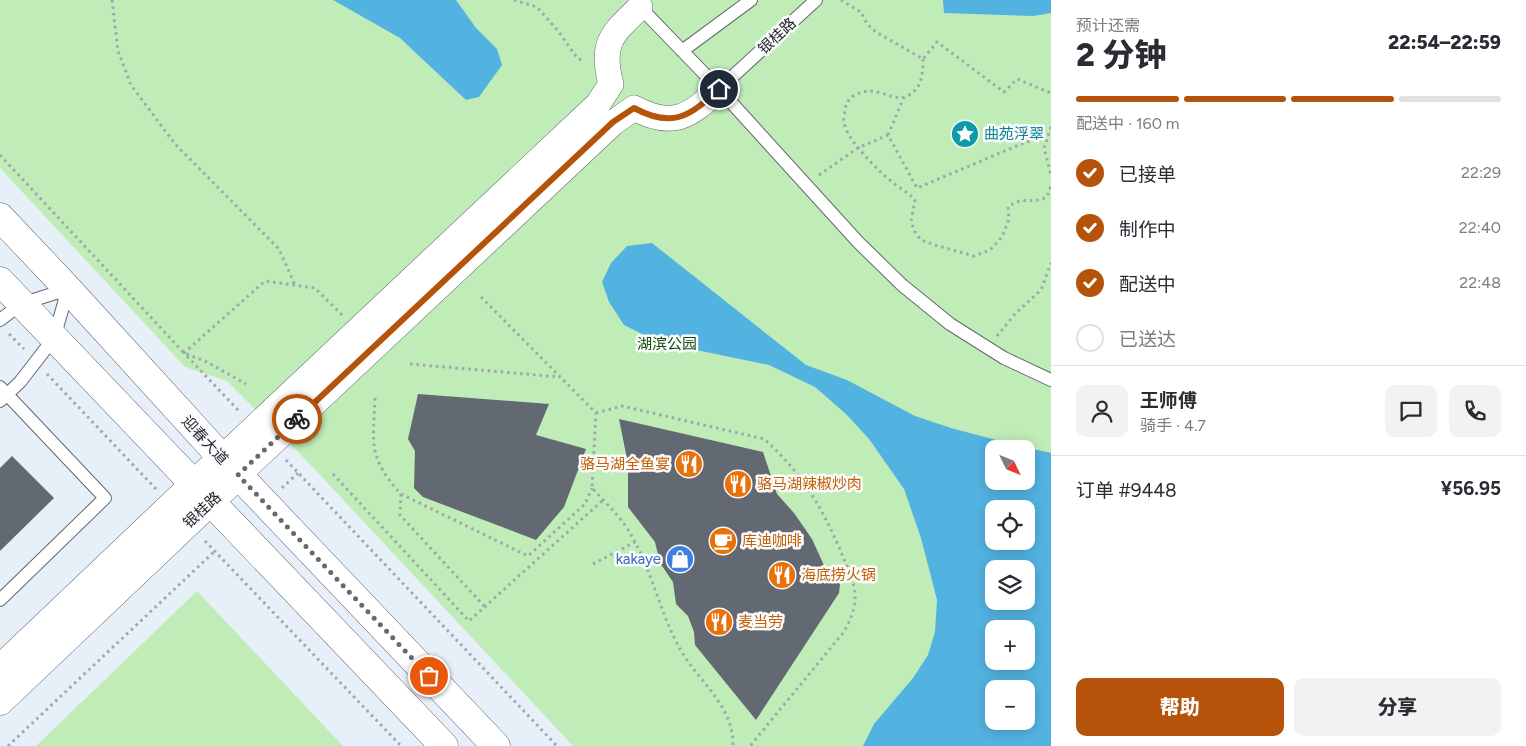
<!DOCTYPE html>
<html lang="zh">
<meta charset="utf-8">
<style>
:root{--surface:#fff;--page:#f2f2f3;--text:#2b2b33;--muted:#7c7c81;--line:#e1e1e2;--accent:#b45309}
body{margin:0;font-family:Figtree,"Noto Sans SC",sans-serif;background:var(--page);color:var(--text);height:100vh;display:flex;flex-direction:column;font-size:19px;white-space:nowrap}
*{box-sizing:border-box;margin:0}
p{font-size:16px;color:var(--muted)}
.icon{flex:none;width:28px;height:28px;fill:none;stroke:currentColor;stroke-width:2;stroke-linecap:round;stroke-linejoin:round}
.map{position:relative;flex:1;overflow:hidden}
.sheet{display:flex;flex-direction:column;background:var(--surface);width:475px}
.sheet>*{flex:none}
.needle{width:32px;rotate:133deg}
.tools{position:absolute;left:985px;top:440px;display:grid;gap:10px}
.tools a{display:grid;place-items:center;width:50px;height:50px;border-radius:10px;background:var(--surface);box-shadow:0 2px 12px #0003;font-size:25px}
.pin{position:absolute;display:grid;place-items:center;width:42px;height:42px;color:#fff;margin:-21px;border:2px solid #fff;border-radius:50%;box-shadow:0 1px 5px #0007}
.courier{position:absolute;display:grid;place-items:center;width:50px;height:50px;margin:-25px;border:4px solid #b45309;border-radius:50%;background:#fff;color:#222;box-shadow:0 1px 6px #0007}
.summary em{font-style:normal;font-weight:800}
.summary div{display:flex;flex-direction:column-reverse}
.summary{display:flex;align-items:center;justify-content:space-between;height:85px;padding:0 25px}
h1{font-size:32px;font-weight:800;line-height:38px}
.bar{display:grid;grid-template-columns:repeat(4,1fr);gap:8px 5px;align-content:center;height:60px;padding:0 25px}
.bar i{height:6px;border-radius:4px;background:var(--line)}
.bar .on{background:var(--accent)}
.bar p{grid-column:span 4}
.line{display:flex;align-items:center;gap:12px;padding:0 25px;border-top:1px solid var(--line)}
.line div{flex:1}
.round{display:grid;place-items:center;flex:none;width:52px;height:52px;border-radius:10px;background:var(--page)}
ol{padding:0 25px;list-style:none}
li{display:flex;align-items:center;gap:15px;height:55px}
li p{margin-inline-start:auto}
li .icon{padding:5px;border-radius:50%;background:var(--accent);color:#fff;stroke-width:4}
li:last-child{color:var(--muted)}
li i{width:28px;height:28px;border:2px solid var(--line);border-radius:50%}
.button{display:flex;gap:10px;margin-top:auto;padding:10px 25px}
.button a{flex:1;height:58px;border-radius:10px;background:var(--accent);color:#fff;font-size:20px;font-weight:800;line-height:58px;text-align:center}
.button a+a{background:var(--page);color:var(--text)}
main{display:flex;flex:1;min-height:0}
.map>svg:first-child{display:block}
</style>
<main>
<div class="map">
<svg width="1051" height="746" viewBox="0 0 1051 746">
<rect width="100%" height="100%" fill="#e7eff8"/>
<path fill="#c0ecb8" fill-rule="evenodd" d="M0 0H1051V746H573L307 461 227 381 185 367 0 168ZM994 449H1026V481H994ZM994 509H1026V541H994ZM994 569H1026V601H994ZM994 629H1026V661H994ZM994 689H1026V721H994Z
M197 591 343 746H36Z"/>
<path fill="#52b3e1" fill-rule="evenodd" d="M333 0H456L476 28 497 49 502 65 479 97 466 100 400 38Z
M943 0H1051V13L1033 16 944 13Z
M652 243 806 365 847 380 915 416 951 428 1015 445 1051 453V746H863L874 724 913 678 928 655 935 632 937 600 921 538 904 489 869 439 846 414 815 387 769 365 672 345 644 335 624 325 609 302 602 282 611 263 627 246ZM994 449H1026V481H994ZM994 509H1026V541H994ZM994 569H1026V601H994ZM994 629H1026V661H994ZM994 689H1026V721H994Z"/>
<path fill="#636972" d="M418 394 549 404 536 435 586 449 564 507 536 540 423 497 414 488 415 451 408 439Z
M619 419 763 452 777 494 794 513 812 539 827 572 840 584 839 593 756 720 695 645 694 632 688 616 676 604 673 582 660 563 655 542 628 507V464Z
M12 456 54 498 0 551V468Z"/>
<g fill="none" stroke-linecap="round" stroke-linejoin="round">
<defs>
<path id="service" d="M637 4 719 89 858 242 902 285 950 324 1004 358 1051 380
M682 51 751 0
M719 89 816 0
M0 320 21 304 68 289
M0 387 105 498 0 600
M0 401 20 382 54 338 68 289"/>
<path id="minor" d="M222 458 598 104 611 84C600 43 612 34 640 7
M238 475 613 123 634 108C673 129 690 116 719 89"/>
<path id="tertiary" d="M0 669 222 458
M0 701 238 475"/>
<path id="secondary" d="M0 217 68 289 222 458 496 746
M0 281 444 746"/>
</defs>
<use href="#service" stroke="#626871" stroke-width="14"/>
<use href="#minor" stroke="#626871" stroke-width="26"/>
<use href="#tertiary" stroke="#626871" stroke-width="29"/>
<use href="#secondary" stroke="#626871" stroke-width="29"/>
<path stroke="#a0a6ae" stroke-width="3" stroke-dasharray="2.5 4" stroke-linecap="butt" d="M112 0 118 51 131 85 175 144 279 249 295 285
M514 0 537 7 559 32 577 58 584 61
M841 0 861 12 867 24 876 32 923 59 937 42 1004 92 1017 79 1051 93
M923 59C923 74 922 89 907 96 892 103 876 83 855 95 849 98 846 103 845 110 845 113 843 118 844 121 845 132 854 143 861 151 870 162 880 172 891 181 899 188 908 192 915 200L911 222 915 232 921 240 935 245 974 256 990 250 1002 237 1009 219 1008 207C1024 195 1031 205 1047 197L1051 186
M1051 127 1044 148 1051 175
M888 135 904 97
M0 155 184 353 207 362 246 384
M819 175 858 148 888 135 917 188 1026 142 1046 138
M481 297 596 413 592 488C608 505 625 521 635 542 655 579 662 622 685 657 704 686 734 709 733 746
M9 334 24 349
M997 336 1015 314 1041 290 1051 263
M410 364 560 377
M47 374 156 489
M375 398C373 444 368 458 401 494L528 556 585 504 592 488
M238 410 184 353 265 281 315 288 342 315
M596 413 622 406 764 439C801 471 825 512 843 557 848 568 854 582 855 593 856 609 850 621 843 633L750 746
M286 460 557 746
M333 474 469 621 603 500
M282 488 298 473
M401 494 400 515 485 607
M205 541 401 746
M593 564 635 542
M8 746 216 550"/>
<use href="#service" stroke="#fff" stroke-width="12"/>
<use href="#minor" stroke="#fff" stroke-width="25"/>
<use href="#tertiary" stroke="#fff" stroke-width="28"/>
<use href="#secondary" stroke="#fff" stroke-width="28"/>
</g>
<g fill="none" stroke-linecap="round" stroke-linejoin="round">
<path stroke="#656a70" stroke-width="5" stroke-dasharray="0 9" d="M297 419 238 475 429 676"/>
<path stroke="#b45309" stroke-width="6" d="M297 419 613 122 634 108C673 129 690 116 719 89"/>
</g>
<defs>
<symbol id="sight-disc" viewBox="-11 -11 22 22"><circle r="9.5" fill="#0f9aa8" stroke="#fafbfd"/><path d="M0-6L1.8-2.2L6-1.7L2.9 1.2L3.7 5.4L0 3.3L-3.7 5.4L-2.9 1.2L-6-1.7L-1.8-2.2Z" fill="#fff"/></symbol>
<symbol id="restaurant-disc" viewBox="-11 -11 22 22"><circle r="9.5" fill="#e8710a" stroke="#fafbfd"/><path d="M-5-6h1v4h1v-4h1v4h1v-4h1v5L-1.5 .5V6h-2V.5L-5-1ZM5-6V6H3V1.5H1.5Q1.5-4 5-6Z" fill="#fff"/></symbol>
<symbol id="cafe-disc" viewBox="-11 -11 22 22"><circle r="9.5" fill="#e8710a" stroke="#fafbfd"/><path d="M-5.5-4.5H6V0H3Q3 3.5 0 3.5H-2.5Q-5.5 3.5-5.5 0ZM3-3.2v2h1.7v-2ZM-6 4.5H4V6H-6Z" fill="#fff"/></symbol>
<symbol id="shop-disc" viewBox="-11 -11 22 22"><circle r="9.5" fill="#3f7fe0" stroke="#fafbfd"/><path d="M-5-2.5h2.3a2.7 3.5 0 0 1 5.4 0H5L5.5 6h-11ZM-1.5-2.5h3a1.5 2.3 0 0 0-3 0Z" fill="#fff"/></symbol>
</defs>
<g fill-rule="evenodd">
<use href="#sight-disc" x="949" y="118" width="32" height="32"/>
<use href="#restaurant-disc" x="673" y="448" width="32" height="32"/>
<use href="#restaurant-disc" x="722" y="468" width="32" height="32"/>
<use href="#cafe-disc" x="707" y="525" width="32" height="32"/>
<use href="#shop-disc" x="664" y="543" width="32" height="32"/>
<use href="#restaurant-disc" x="766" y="559" width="32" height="32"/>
<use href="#restaurant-disc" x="703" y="606" width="32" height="32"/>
</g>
<g text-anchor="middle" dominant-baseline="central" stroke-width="5" stroke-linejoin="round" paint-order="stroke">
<g font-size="15" fill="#1f2226" stroke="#fafbfd">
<text transform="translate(777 36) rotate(-43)">银桂路</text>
<text transform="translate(205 440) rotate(47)">迎春大道</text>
<text transform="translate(202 510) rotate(-43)">银桂路</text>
</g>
<g font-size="15" fill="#0d838f" stroke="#fafbfd" text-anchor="start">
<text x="984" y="134">曲苑浮翠</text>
</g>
<g font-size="15" fill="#144e09" stroke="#fafbfd">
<text x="667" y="344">湖滨公园</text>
</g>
<g font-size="15" fill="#c56008" stroke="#fafbfd" text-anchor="start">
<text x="670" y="464" text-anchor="end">骆马湖全鱼宴</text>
<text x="757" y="484">骆马湖辣椒炒肉</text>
<text x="742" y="541">库迪咖啡</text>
<text x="801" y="575">海底捞火锅</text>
<text x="738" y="622">麦当劳</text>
</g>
<g font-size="15" fill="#366cbe" stroke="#fafbfd" text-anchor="end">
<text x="661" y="559">kakaye</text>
</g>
</g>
</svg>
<div class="tools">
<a><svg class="needle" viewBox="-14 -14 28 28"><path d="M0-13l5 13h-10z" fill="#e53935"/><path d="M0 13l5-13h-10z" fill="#7c7c81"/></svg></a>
<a><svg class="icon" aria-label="locate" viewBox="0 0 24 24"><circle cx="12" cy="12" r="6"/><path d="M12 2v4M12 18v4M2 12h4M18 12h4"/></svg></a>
<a><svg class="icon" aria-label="layers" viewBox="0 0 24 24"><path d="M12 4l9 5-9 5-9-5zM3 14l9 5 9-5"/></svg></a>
<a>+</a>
<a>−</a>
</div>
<div class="pin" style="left:429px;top:676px;background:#ea580c"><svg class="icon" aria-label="bag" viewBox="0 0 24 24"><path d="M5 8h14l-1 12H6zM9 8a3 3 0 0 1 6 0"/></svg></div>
<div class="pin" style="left:719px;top:89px;background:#1f2937"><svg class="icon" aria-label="home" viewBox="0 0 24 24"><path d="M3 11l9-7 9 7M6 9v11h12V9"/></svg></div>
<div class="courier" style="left:297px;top:419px"><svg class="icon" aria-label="bike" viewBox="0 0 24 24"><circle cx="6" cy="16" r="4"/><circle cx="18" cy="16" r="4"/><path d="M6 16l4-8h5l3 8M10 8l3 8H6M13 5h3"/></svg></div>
</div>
<section class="sheet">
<div class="summary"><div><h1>2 分钟</h1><p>预计还需</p></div><em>22:54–22:59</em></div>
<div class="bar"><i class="on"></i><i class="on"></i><i class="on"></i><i></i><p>配送中 · 160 m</p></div>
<ol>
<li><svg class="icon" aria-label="check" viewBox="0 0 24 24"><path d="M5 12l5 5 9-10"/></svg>已接单<p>22:29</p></li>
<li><svg class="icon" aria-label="check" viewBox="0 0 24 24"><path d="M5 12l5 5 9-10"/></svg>制作中<p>22:40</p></li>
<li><svg class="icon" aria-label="check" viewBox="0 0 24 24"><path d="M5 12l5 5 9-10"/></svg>配送中<p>22:48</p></li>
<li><i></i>已送达</li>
</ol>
<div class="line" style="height:90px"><a class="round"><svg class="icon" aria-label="person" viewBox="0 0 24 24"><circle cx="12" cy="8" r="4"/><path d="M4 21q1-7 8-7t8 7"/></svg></a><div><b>王师傅</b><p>骑手 · 4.7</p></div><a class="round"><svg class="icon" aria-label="chat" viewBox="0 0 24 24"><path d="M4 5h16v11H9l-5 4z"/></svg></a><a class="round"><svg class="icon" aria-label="phone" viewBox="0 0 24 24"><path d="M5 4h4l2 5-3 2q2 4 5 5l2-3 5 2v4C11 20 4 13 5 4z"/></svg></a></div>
<div class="line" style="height:65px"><div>订单 #9448</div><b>¥56.95</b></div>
<div class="button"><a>帮助</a><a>分享</a></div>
</section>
</main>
